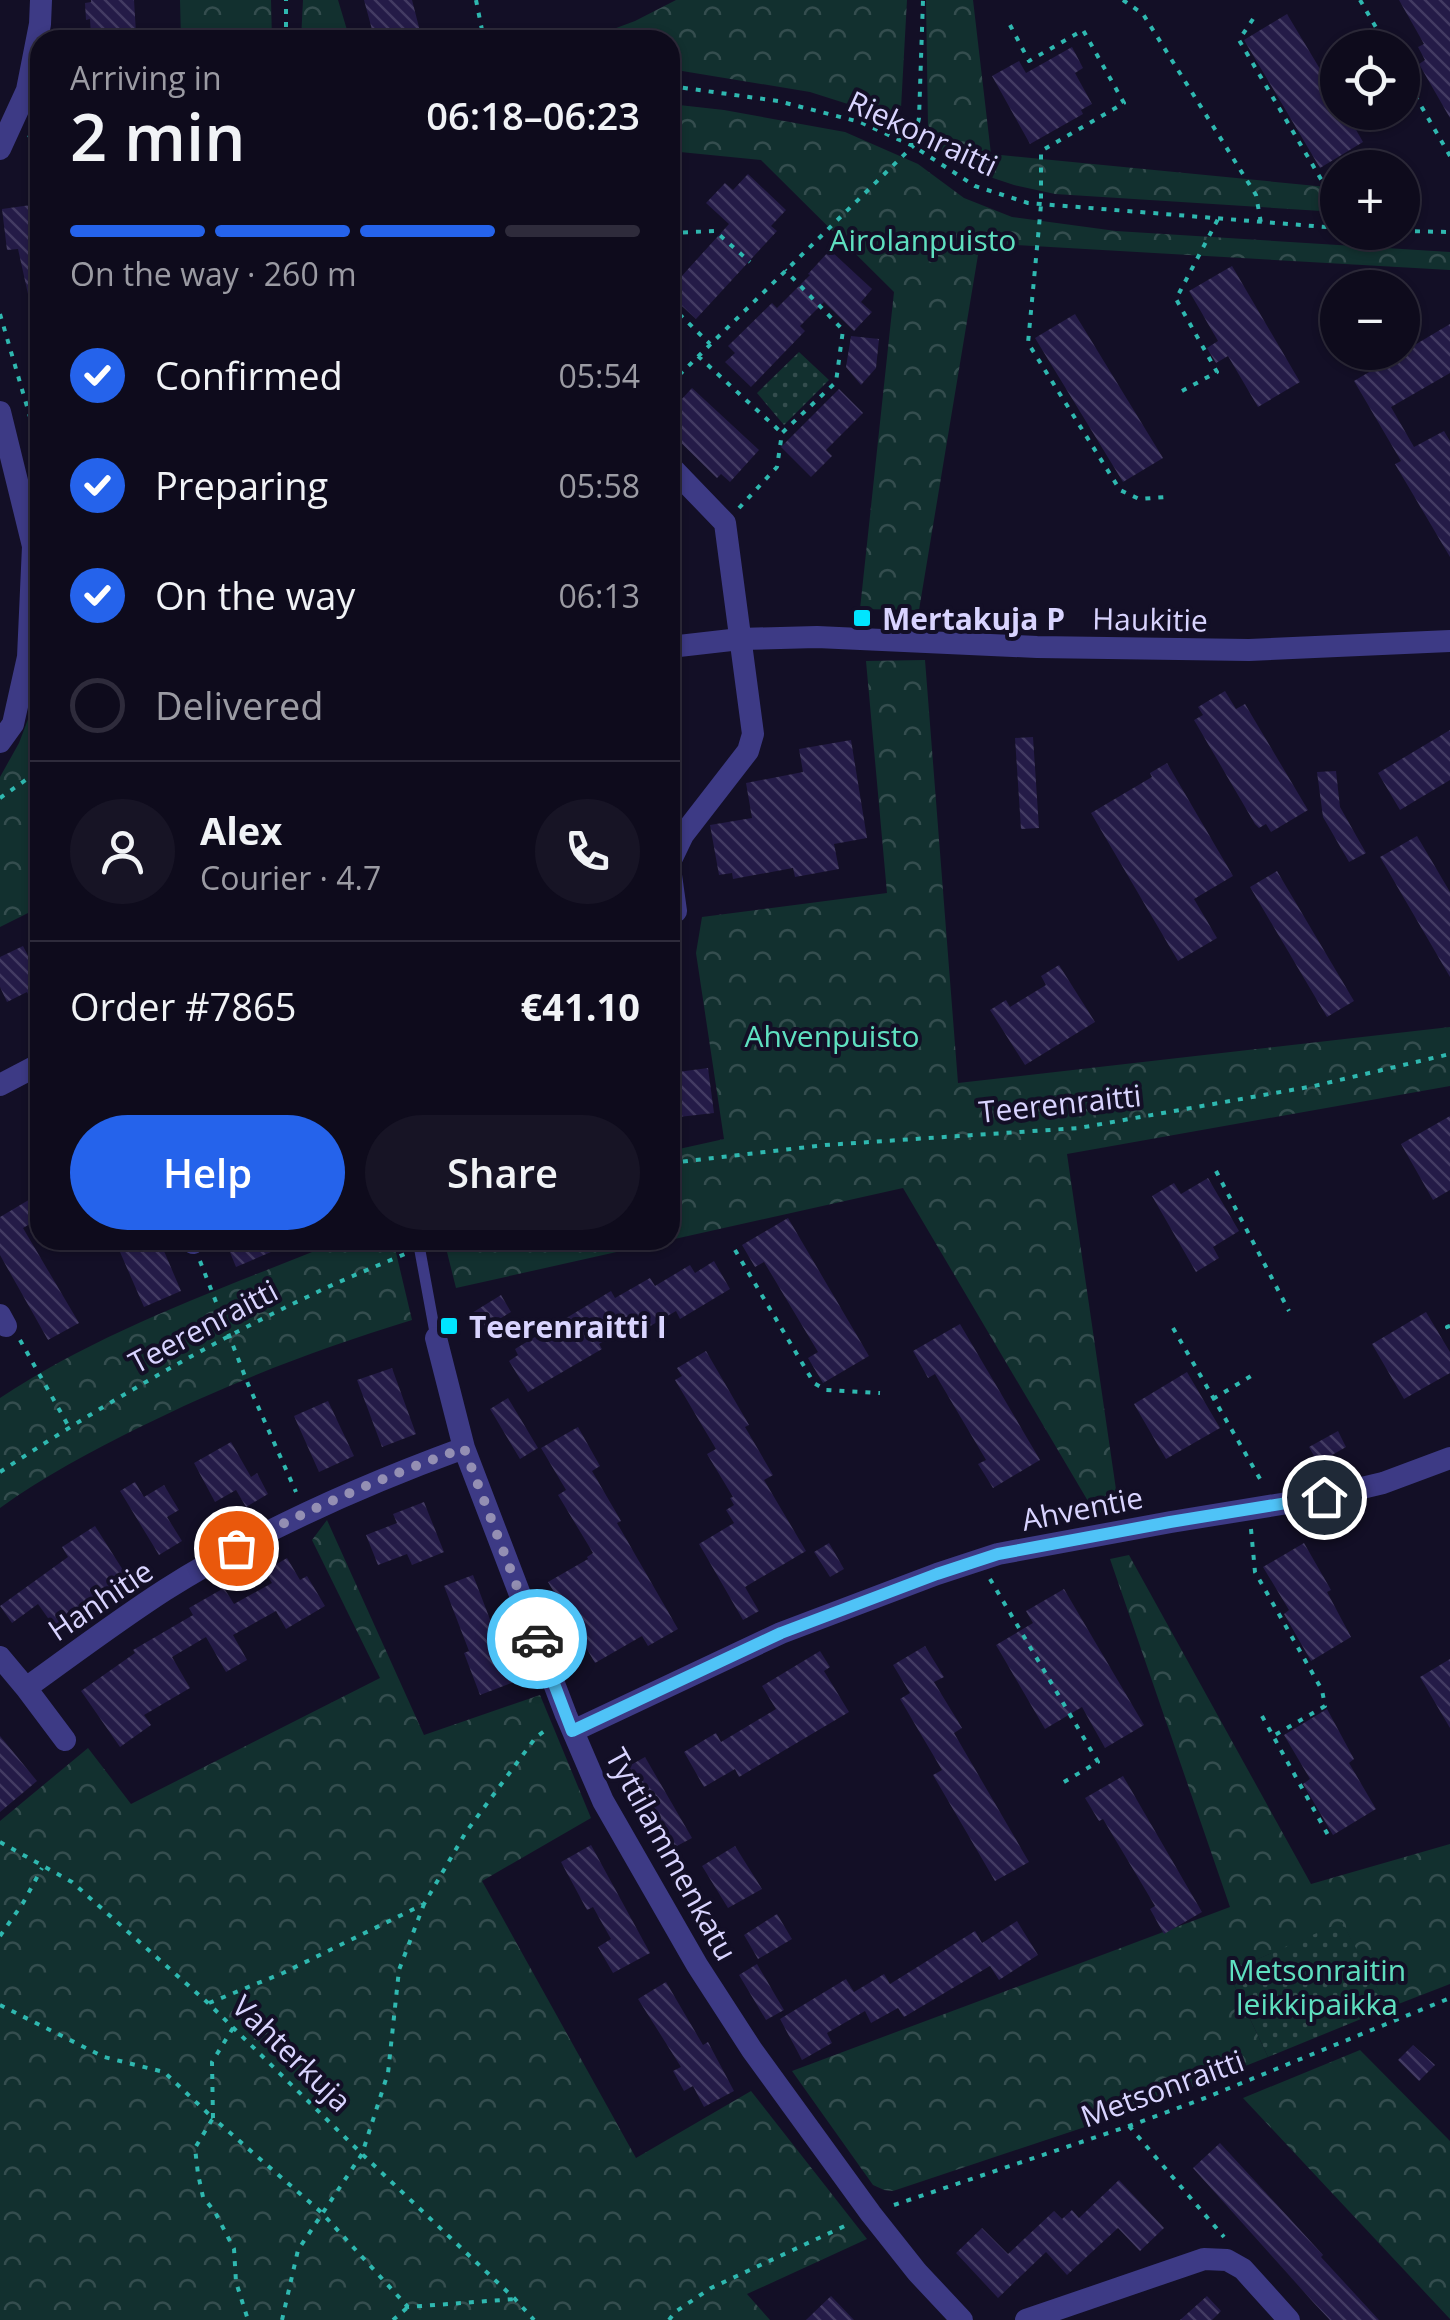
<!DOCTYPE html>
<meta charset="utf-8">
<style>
:root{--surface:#0e0b1c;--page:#171425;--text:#f1f3f6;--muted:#9b9ba3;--line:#2e2b3b;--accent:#2563eb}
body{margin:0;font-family:"Open Sans",sans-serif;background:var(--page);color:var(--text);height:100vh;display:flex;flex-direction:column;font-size:38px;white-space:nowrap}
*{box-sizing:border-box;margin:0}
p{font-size:32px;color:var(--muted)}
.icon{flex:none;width:55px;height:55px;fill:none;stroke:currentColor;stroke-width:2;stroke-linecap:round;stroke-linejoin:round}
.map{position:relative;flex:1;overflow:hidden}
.panel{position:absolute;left:30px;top:30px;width:650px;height:1220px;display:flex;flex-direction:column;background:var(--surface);border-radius:30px;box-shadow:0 2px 8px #0004,0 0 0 2px var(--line)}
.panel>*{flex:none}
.tools{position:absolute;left:1320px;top:30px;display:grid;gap:20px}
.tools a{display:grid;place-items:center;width:100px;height:100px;border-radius:50%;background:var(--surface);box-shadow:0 2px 8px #0004,0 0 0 2px var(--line);font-size:50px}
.pin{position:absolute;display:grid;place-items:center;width:85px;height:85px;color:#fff;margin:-42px;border:5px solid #fff;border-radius:50%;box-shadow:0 2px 10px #0007}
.courier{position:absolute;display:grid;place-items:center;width:100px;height:100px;margin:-50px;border:8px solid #4fc3f7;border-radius:50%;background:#fff;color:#222;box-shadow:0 2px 12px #0007}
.head em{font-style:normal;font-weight:600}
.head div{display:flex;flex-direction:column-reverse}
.head{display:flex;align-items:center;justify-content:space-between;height:170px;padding:0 40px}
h1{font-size:65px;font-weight:600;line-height:75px}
.bar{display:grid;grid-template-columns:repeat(4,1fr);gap:15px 10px;align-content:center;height:120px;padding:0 40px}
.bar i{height:12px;border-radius:8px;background:var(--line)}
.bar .selected{background:var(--accent)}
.bar p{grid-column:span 4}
.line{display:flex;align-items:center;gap:25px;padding:0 40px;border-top:2px solid var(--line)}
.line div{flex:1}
.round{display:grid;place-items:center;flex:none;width:105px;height:105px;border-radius:52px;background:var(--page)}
ol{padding:0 40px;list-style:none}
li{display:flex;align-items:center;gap:30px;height:110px}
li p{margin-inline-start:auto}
li .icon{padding:10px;border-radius:50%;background:var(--accent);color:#fff;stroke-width:4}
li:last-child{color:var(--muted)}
li i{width:55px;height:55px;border:5px solid var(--line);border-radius:50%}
.button{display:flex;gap:20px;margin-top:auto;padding:20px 40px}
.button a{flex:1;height:115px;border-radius:60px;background:var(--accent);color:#fff;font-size:40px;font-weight:600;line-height:115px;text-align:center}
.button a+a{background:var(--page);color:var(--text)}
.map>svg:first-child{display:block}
</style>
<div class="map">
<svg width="1450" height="2320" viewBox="0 0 1450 2320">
<defs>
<pattern id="forest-crowns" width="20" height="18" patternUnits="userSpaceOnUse" patternTransform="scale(2.5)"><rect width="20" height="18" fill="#12302f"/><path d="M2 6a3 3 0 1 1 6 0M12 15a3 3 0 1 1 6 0" fill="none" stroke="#344d4e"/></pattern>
<pattern id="park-dots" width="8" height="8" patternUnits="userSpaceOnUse" patternTransform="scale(2.5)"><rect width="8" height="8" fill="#12302f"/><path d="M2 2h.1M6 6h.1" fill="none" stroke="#344d4e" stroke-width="1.8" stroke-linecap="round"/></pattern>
<pattern id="building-back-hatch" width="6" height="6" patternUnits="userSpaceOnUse" patternTransform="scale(2.5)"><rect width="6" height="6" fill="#241b47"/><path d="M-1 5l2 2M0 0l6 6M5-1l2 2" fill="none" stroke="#433b63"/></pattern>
</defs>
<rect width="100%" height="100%" fill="#130f26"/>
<path fill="url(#forest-crowns)" d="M180 0H271L272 40H181Z
M303 0H338L350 40H301Z
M676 0H907L901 108 892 118 810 92 670 69V40H584L635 21Z
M926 0H973L991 154 1337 188V212L1055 194 1014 185 984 175 942 151 934 140 928 126Z
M670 104 724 110 845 132 918 164 964 198 1012 217 1116 231 1450 252V270L980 243 919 610 860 609 894 292 761 160 670 151Z
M925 660 958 1083 1450 1027V1086L1067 1154 1119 1510 1095 1513 903 1188 670 1240V1151L724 1139 696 953 702 917 887 893 866 661Z
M40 671V907L0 927V777L19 743 33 706Z
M342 1240H393L412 1320C315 1350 231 1382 140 1427 92 1451 44 1476 0 1508V1398C104 1329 227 1287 342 1240Z
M444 1240H670L456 1288Z
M327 1520 424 1735 540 1695 591 1818 482 1881 636 2158 751 2091 867 2239 747 2294 770 2320H0V1821L88 1748 131 1804 380 1678 312 1540Z
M1129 1555 1311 1884 1450 1844V1984L1388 2008 1342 1923 1228 1972 1268 2057 1127 2113 893 2191 884 2190 873 2185 792 2071 1230 1907 1110 1559Z
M1360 2050 1450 2141V2319L1243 2098Z"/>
<path fill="url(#park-dots)" d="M799 352 829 380 784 425 757 393Z
M1342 1922 1388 2008 1268 2057 1228 1972Z"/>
<path fill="url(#building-back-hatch)" d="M91 0H134L136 33 91 35 90 19 86 20 85 3 91 2Z
M364 0H412L421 35 402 40H380L379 36 374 37Z
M1399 0H1450V118L1419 64 1425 60 1418 47 1424 44Z
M1287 14 1338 99V112H1346L1363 142 1320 168 1244 40Z
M1072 47 1083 68 1075 73 1092 104 1081 110 1083 114 1030 144 992 76 1019 61 1026 73Z
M748 174 786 210 771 226 777 231 696 319 670 295V289L729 224 706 203 725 183 733 190Z
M31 205 34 227 40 226V311L32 312 18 249 7 250 2 209Z
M830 250 872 289 861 302 872 312 854 331 824 302 800 326 805 331 751 387 725 362 735 353 728 346 772 303 777 308 810 275 808 274Z
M1232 266 1300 382 1258 407 1228 356 1216 363 1207 348 1218 341 1189 291Z
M1075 314 1163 458 1123 482 1035 338Z
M1450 324V373L1391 407 1414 447 1444 431 1450 441V557L1395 464 1401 461 1354 381Z
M851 336 879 339 876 368 861 385 846 367Z
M692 388 759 450 730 482 721 474 717 478 670 432V412Z
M839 389 863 413 826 450 832 456 811 477 781 447Z
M1225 691 1236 709 1245 704 1308 810 1271 832 1266 824 1259 828 1255 824 1194 720 1203 715 1198 707Z
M1450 730V780L1400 810 1378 773Z
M1033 737 1039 828 1021 829 1015 738Z
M851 740 867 838 834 844 839 869 795 877 793 868 733 879 732 873 719 875 710 825 752 818 746 783 803 772 799 749Z
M1167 763 1233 876 1194 899 1217 938 1178 961 1091 813 1152 777 1150 773Z
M1336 771 1340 807 1366 853 1349 862 1323 817 1317 772Z
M1417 836 1450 892V977L1380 857Z
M1277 871 1354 1001 1327 1017 1250 887Z
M23 946 40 979V1019L27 992 7 1002 0 987V957Z
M1059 965 1095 1022 1025 1065 990 1010 1006 1000 1010 1007 1046 985 1041 976Z
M708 1068 714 1113 670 1118V1073Z
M1450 1116V1190L1433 1200 1401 1144Z
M1208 1178 1239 1231 1213 1247 1219 1258 1196 1272 1152 1196 1174 1183 1181 1194Z
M32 1198 40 1212V1218L23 1228 79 1323 48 1340 0 1255V1217Z
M788 1218 869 1356 823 1383 808 1358 818 1352 764 1262 755 1267 742 1245Z
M225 1240H299L236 1267Z
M141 1243 144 1251 161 1244 181 1291 144 1307 120 1252Z
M714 1261 730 1289 680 1319 676 1311 640 1332 635 1323 599 1344 602 1349 528 1392 509 1361 518 1355 515 1349 611 1291 615 1298 650 1278 655 1286 690 1265 695 1273Z
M501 1295 511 1312 477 1333 467 1316Z
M1426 1312 1450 1352V1373L1404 1399 1372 1344Z
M960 1324 1040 1460 993 1488 978 1464 986 1460 935 1374 928 1378 913 1351Z
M706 1351 749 1425 745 1427 773 1475 764 1480 806 1551 745 1587 759 1611 743 1620 699 1544 734 1523 726 1510 734 1505 730 1498 733 1497 707 1454 716 1449 675 1380 682 1376 677 1368Z
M392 1368 416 1434 382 1447 357 1380Z
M1187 1372 1220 1428 1166 1459 1134 1404Z
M508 1398 538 1448 520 1459 490 1409Z
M328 1401 354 1456 319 1472 294 1416Z
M578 1427 600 1466 592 1471 621 1521 617 1523 678 1629 648 1646 642 1636 595 1663 548 1582 588 1559 587 1557 593 1553 558 1495 566 1490 541 1448Z
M1338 1431 1346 1447 1318 1463 1309 1447Z
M231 1442 251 1477 257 1473 268 1494 246 1507 236 1490 215 1502 194 1463Z
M135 1482 144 1497 164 1485 179 1510 167 1517 182 1541 159 1555 120 1491Z
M424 1502 444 1552 412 1565 407 1554 378 1565 366 1535 397 1523 393 1514Z
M95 1526 128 1578 75 1611 76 1613 55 1628 38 1604 12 1623 0 1606 68 1557 62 1547Z
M829 1543 844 1569 830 1577 814 1552Z
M1304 1543 1331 1590 1327 1592 1351 1637 1311 1661 1284 1614 1289 1610 1263 1567Z
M287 1558 300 1580 307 1576 325 1606 286 1629 276 1611 233 1635 247 1660 226 1672 206 1637 172 1657 190 1688 144 1715 151 1725 120 1747 81 1691 135 1653 133 1650 193 1615 189 1608 224 1588 234 1604 272 1583 265 1571Z
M473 1575 514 1682 480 1695 464 1653 469 1651 444 1586Z
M1064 1589 1144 1725 1105 1748 1082 1707 1045 1729 996 1645 1033 1623 1026 1611Z
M925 1646 944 1677 934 1682 962 1728 954 1733 1029 1862 995 1881 933 1775 942 1770 900 1699 910 1693 893 1665Z
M820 1651 830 1667 824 1671 849 1712 739 1777 735 1769 704 1787 684 1752 716 1733 721 1742 776 1709 762 1686Z
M1450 1659V1728L1420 1677Z
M1327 1709 1354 1759 1349 1763 1376 1809 1333 1835 1303 1784 1310 1779 1284 1735Z
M0 1736 37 1781 0 1812Z
M645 1757 692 1838 675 1847 629 1766Z
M1123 1776 1202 1912 1164 1934 1150 1909 1155 1906 1103 1819 1099 1821 1085 1798Z
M591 1845 650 1953 613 1973 598 1947 611 1939 593 1907 587 1910 561 1862Z
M735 1846 762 1889 728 1908 702 1866Z
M777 1914 792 1939 758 1959 744 1935Z
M1017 1921 1038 1955 999 1980 990 1966 904 2017 898 2008 871 2023 865 2011 827 2033 832 2043 802 2060 780 2019 846 1979 854 1992 884 1974 890 1984 975 1931 982 1943Z
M757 1964 784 2010 766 2020 739 1975Z
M666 1982 703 2045 708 2042 734 2091 704 2107 693 2086 684 2091 673 2071 681 2067 638 1999Z
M1413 2045 1435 2065 1419 2081 1398 2060Z
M1220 2143 1323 2255 1321 2257 1379 2320H1330L1313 2302 1193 2168Z
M1119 2180 1164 2228 1140 2251 1118 2228 1067 2275 1046 2252 998 2298 956 2253 982 2228 1008 2254 1054 2211 1062 2219 1072 2210 1079 2218Z
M831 2296 854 2320H806Z
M1207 2296 1221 2311 1212 2320H1180Z"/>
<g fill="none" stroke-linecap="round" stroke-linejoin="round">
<path stroke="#2fb8b0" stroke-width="4" stroke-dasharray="5 8" stroke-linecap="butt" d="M476 0 484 40
M1123 0 1143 14 1256 195 1261 223
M1360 0 1388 48
M1253 19 1239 40 1338 208
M1010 25 1029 61 1083 30 1124 103 1041 151V205L1028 343 1120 490 1139 499 1166 497
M286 40V0
M1402 73 1450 156
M670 86 778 101 860 122 913 146 975 186 1028 203 1338 228
M28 135 40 139
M1402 231 1450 232
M670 233 715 231 750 262
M670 305 710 344
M0 314 40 451
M698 356 782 433
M670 384 913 146 919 118 923 0
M1182 391 1217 372 1176 299 1218 219
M739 508 777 467 782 433 836 382 843 330 785 270
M0 798 40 770
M670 1163 825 1145 1079 1128 1314 1086 1450 1054
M1216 1171 1289 1311
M735 1250 814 1383 826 1390 880 1393
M200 1261 248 1384 296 1492
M1450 1326 1447 1327 1450 1332
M1173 1328 1263 1484
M20 1340 69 1427
M1213 1399 1251 1376
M0 1472C99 1407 200 1348 307 1297 339 1281 372 1268 405 1254
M1251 1529 1255 1572 1322 1690 1325 1706 1273 1736
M990 1579 1098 1762 1057 1786
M1262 1716 1328 1835
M0 1842 72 1882 208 2003 362 2154 515 2299 534 2320
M0 1936 23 1903 42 1868
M209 2003 283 1973 424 1904 466 1832 536 1737 546 1730
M0 2005 104 2057 164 2072 213 2118 195 2148 198 2174 203 2197 215 2212 234 2249 236 2282 248 2320
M233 2028 212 2062 213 2118 321 2212 408 2307 515 2299
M1129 2126 1224 2237
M894 2205 1129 2126 1205 2098 1450 1998
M282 2320 298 2250 362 2154 388 2073 399 1970 424 1904
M393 2320 408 2307
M669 2320 675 2312 711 2288 849 2224"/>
<path stroke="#3d3a85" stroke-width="11" d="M418 1240 436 1338"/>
<path stroke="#3d3a85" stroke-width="22" d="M0 149 27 90 40 24 41 0
M0 412 33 546
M670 466 725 523 753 734 748 751 683 835 670 862
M670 647 740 639 817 637 1037 647 1249 650 1450 641
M0 742 13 724 28 657 33 546H40
M670 868 676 911
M0 1085 40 1064
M192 1240 193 1243
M0 1315 6 1326
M436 1338 464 1448 566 1715 603 1801 697 1965 752 2050 871 2214 917 2272 962 2320
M0 1657 26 1688C72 1655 117 1621 165 1590 258 1531 360 1486 464 1448
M26 1688 65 1740
M573 1731 781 1633 937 1574 998 1554 1171 1522 1324 1497 1383 1483 1450 1458
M1026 2320 1204 2259 1227 2260 1243 2269 1289 2320"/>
</g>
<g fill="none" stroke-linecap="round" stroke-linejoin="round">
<path stroke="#948fb3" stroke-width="10" stroke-dasharray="0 18" d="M236 1548C308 1509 386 1476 464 1448L537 1639"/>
<path stroke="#4fc3f7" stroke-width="12" d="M537 1639 572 1731 781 1633 937 1574 998 1554 1170 1522 1324 1497"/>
</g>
<g fill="#00e5ff" stroke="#130f26" stroke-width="4">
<rect x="852" y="608" width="20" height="20" rx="5"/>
<rect x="439" y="1316" width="20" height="20" rx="5"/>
</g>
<g text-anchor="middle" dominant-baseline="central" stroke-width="8" stroke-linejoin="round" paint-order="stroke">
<g font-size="30" fill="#d9d4ff" stroke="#130f26">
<text transform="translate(923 133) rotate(25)">Riekonraitti</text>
<text transform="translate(1150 619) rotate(1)">Haukitie</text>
<text transform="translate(1060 1103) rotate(-6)">Teerenraitti</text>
<text transform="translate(203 1326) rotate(-28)">Teerenraitti</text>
<text transform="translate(1082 1508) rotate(-11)">Ahventie</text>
<text transform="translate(100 1600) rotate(-34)">Hanhitie</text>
<text transform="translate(672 1854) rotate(61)">Tyttilammenkatu</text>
<text transform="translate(292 2053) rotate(44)">Vahterkuja</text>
<text transform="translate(1162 2088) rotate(-20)">Metsonraitti</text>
</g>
<g font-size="30" fill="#5fe0c0" stroke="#130f26">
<text x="923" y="239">Airolanpuisto</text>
<text x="832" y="1035">Ahvenpuisto</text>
<text x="1317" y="1969">Metsonraitin<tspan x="1317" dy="34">leikkipaikka</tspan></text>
</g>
<g font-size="30" font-weight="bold" fill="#d9d4ff" stroke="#130f26" text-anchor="start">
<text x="882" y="618">Mertakuja P</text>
<text x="469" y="1326">Teerenraitti I</text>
</g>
</g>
</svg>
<div class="tools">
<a><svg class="icon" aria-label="locate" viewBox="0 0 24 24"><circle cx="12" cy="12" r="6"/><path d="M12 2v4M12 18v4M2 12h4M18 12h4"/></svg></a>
<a>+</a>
<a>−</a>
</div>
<div class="pin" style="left:236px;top:1548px;background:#ea580c"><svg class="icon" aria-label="bag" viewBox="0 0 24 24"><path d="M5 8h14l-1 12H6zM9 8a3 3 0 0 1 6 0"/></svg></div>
<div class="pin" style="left:1324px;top:1497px;background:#1f2937"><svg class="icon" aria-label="home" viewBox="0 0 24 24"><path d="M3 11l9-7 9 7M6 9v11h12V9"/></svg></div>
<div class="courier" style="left:537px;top:1639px"><svg class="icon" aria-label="car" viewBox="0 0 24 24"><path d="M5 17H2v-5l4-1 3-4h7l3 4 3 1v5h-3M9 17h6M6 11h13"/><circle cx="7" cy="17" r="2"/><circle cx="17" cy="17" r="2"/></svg></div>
<section class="panel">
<div class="head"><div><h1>2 min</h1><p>Arriving in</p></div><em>06:18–06:23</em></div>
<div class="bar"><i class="selected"></i><i class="selected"></i><i class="selected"></i><i></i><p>On the way · 260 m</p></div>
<ol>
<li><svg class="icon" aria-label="check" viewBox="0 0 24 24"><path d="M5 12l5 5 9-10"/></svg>Confirmed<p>05:54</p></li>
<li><svg class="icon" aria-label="check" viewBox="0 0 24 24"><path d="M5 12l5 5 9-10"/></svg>Preparing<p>05:58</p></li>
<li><svg class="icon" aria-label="check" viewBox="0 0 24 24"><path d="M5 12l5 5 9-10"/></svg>On the way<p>06:13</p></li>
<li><i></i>Delivered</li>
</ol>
<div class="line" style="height:180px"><a class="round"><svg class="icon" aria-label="person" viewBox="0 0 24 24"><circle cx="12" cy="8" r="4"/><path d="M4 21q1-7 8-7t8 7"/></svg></a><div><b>Alex</b><p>Courier · 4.7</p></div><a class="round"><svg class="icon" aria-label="phone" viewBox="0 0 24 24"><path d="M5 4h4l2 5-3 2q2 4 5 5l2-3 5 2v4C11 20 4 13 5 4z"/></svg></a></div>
<div class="line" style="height:130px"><div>Order #7865</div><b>€41.10</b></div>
<div class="button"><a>Help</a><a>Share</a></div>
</section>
</div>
